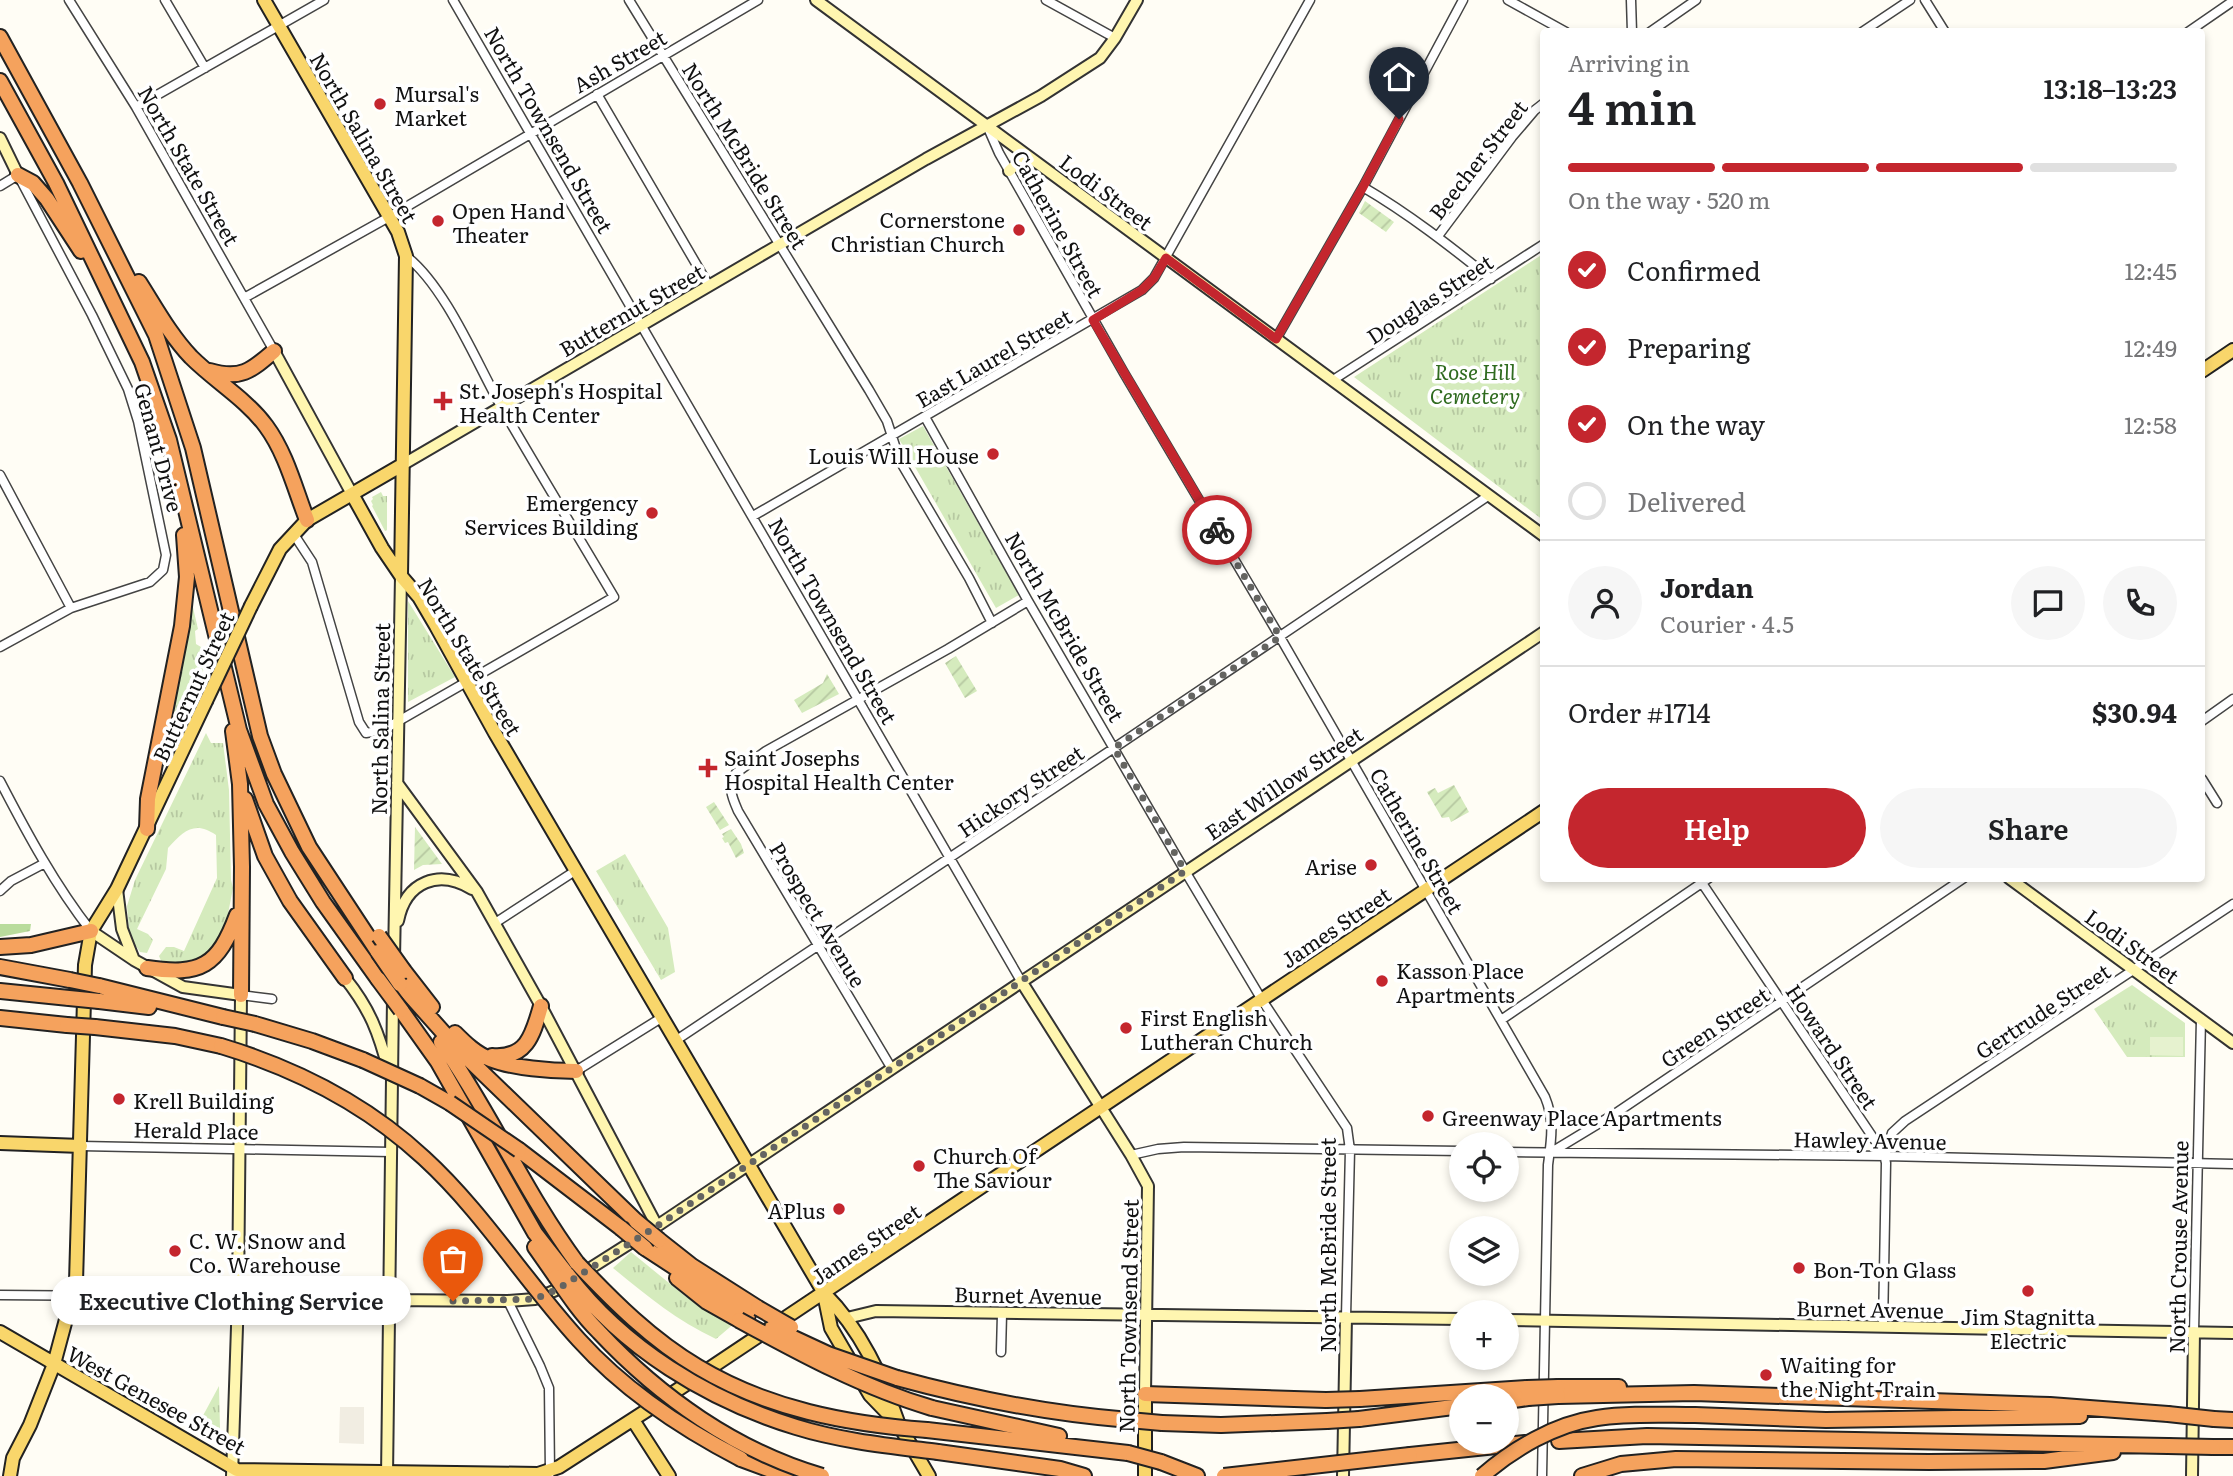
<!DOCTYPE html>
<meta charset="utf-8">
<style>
:root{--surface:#fff;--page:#f6f6f6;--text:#202124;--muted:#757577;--line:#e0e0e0;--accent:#c4262e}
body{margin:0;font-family:Literata,serif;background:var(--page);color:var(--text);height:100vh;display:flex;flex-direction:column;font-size:26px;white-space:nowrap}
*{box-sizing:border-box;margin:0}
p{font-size:23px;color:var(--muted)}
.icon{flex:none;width:38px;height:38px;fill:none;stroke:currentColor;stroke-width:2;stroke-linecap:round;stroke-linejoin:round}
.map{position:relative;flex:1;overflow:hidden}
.panel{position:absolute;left:1540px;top:28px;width:665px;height:854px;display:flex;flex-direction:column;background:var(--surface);border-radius:7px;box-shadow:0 4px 10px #0003}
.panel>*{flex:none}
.controls{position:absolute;left:1449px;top:1132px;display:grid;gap:14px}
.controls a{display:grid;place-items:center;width:70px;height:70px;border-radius:50%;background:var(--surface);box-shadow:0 4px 10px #0003;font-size:35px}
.pin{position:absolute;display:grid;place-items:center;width:60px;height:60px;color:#fff;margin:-72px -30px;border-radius:50% 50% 50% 0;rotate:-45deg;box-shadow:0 0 7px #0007}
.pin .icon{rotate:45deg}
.courier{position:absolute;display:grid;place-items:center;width:70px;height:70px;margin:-35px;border:5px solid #c4262e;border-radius:50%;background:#fff;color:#222;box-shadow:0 2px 9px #0007}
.bubble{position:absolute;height:49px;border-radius:24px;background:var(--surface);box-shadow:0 4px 10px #0003;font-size:23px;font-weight:600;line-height:49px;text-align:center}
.overview em{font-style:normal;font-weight:600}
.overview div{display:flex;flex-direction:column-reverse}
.overview{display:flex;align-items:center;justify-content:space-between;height:119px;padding:0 28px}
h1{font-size:46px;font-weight:600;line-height:52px}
.bar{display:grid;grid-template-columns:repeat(4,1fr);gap:10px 7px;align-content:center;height:84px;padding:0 28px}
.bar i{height:9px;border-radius:5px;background:var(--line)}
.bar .on{background:var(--accent)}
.bar p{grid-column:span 4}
.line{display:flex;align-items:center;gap:18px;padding:0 28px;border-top:2px solid var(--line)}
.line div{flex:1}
.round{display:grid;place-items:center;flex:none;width:74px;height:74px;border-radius:37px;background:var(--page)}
ol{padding:0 28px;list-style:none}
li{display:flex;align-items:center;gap:21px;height:77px}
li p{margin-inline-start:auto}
li .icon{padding:7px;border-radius:50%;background:var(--accent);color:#fff;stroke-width:4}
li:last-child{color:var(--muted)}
li i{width:38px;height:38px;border:4px solid var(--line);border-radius:50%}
.button{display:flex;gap:14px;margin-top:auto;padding:14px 28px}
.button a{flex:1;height:80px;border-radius:42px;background:var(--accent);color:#fff;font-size:28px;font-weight:600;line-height:80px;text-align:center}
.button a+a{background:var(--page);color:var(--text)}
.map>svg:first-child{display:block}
</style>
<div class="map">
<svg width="2233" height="1476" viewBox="0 0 2233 1476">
<defs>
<pattern id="grass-tufts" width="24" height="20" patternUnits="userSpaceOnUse" patternTransform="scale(1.75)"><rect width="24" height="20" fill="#d5ebbd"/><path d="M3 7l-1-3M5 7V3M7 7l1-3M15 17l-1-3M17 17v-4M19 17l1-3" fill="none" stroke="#b6c8a1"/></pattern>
<pattern id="forest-firs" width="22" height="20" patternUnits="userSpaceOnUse" patternTransform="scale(1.75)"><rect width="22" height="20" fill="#b9dc9c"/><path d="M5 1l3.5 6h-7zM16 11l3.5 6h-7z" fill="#9ebc85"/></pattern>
<pattern id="garden-furrows" width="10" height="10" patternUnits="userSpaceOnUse" patternTransform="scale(1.75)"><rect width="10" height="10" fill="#d5ebbd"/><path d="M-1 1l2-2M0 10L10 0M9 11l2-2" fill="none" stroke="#b6c8a1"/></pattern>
</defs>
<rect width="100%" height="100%" fill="#fffdf5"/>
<path fill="url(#grass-tufts)" d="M1543 254V253V520L1354 377Z
M923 426 1019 595 996 608 899 439Z
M381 492 383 496H387V530L385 531 372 506 373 505 371 501 373 499 372 497Z
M191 599 198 629 195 631 196 644 201 647 206 664 154 782Z
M408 601 455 677 408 702Z
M206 733 211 743H223L229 790 231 880 233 888 227 919 218 939 202 957 185 963H162L159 956 166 947H174L184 951 217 878 216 835C195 820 183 831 168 848L166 869 137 929 148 934 153 940 147 953 140 952 126 932 129 930 127 906 135 880Z
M625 854 668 928 675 972 661 980 596 871Z
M2132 985 2185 1023V1057H2127L2094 1009Z
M631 1252 685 1296 736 1322 716 1339C676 1320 647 1296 613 1268Z
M219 1386 220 1429 216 1433 199 1423Z"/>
<path fill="url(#forest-firs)" d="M0 924H31L30 931 0 937Z"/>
<path fill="url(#garden-furrows)" d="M1365 201 1394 222 1386 232 1359 213Z
M956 656 977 691 965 698 945 663Z
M827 674 839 694 802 713 794 700 823 683Z
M1454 785 1469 812 1451 822 1449 817 1442 818 1427 792 1435 788 1438 793Z
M714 802 729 825 720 830 706 807Z
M415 827 442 864 423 865 414 870Z
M731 829 741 844 744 853 736 858 728 842 725 843 722 838 724 837 722 834Z"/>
<path fill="#e6f2cf" d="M2150 1037H2183V1056L2150 1055Z"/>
<path fill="#f1ede2" d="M340 1407H364V1444L339 1443Z"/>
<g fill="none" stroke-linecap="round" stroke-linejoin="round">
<defs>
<path id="street" d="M69 0 136 107 274 351
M165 0 205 68
M453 0 1021 981
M629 0 869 390 887 421 900 461 969 578 992 623
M1046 0 1115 38
M1508 0 1566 32
M1631 0 1632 32
M1925 0 1945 32
M1650 32 1696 0
M1862 32 1910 0
M2188 32 2233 1
M597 94 709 286
M136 107 324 0
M988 128 999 153 1124 373 1280 637 1545 1097C1555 1121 1551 1141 1548 1165L1542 1476
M0 186 18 175 92 315 128 389 138 421 166 555 163 570 150 582 71 608 0 647
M1363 187C1409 214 1450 246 1491 279
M1438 236 1512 137 1535 110 1544 103
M244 298 389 217 758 0
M1276 339 1363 187 1463 0
M1333 380 1544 244
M925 417 1028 601 1185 871 1262 1000 1347 1128 1350 1150 1346 1317
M0 475 71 608
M753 516 1142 290 1154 278 1310 0
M293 533 312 562 359 722 366 733 383 730 614 597C577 534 539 472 502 408 477 364 446 287 406 256
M2202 721 2233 699
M2202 779 2217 803
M0 781C27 833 55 885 91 931
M1702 883 1884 1154 1886 1163 1883 1327
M0 891 11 881 45 863
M495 923 575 871
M241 995 272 999
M1501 1020 1709 878
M675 1041 1114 748 1488 496
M892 1069 738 811C732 797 727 787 736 773L766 751 948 649 1028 601
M576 1071 661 1018
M81 1146 391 1152
M1507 1152 1885 1156 2233 1164
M1550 1153 1616 1113 1964 878
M1131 1155 1158 1149 1184 1147 1461 1151
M1885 1156 1892 1133 1905 1121 2233 904
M0 1295 238 1297
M508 1301 540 1366 549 1388 550 1473
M2194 1332 2201 1019
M1001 1352 1002 1314"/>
<path id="secondary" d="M816 0 1544 536
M0 138 18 175
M1009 171 1026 155
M274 351 352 494
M402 465 926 159 1041 96 1100 58 1115 38 1137 0
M397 783 477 892 541 1006 657 1226
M2009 878 2233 1043
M117 889 122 929 134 960
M398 921C406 881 439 869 472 889
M91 931 134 960 183 987 241 995 238 1297 232 1476
M394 959 401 576
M345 978C370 1009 379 1033 389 1072
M1021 981 1131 1155 1148 1186 1145 1394
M388 1300 508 1301 535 1299 556 1290 657 1226 1544 632
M847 1318 876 1311 1461 1319
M1507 1320 2233 1333
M387 1476 393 999
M1343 1476 1346 1317
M2192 1476 2194 1332"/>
<path id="primary" d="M264 0 398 232 406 256 401 576
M2202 371 2233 350
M352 494 382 548 401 576 419 597 436 626 495 733 824 1293C861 1330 882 1376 899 1425
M251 606 280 549 307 520 402 465
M0 1143 81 1146
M824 1294 831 1328 870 1395 899 1425 929 1476
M0 1332 237 1470 538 1474 559 1467 649 1409 1544 811
M633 1420 669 1476
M10 1476 13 1458 30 1425 54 1364 76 1282 85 965 91 931 117 889 206 701
M1145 1476V1394"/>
<path id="highway" d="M0 37 80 183 156 335 193 448 260 736 274 774 309 847 378 952
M0 81 56 183 142 362 169 440 239 730 266 804 292 852 323 902 378 979
M18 175 33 183 47 199 81 251
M139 282C155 307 170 335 191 357 215 381 246 399 266 426 286 453 295 489 307 520
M210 371C240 380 251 371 274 351
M233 731 240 784 242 867 241 995
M245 799 265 856 290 901 345 978
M147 829 148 799 182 626 187 577 184 535
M0 947 31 945 91 931
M0 967 70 980
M147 968C201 976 218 966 237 915
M404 971 432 1007
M400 984 458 1049 636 1221
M99 986 223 1017
M0 991 69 998
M99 1001 149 1007
M401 1010 438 1062 535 1233 567 1274
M0 1018 67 1025
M255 1024 312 1041 363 1060
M95 1027 175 1036 221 1046
M455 1033C465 1043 476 1054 490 1059 513 1068 551 1071 576 1071
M441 1042C491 1113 525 1193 577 1263
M492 1056C527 1059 533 1034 541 1006
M420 1086 450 1103
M519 1150 621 1228
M659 1240 692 1266 758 1308
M535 1247 556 1277
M645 1248 748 1315
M677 1278 707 1302 739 1320
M897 1378C970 1398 1053 1414 1129 1420
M1558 1387H1619
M1145 1394 1326 1400
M1558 1396 1694 1393 2050 1405 2168 1414
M1360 1399 1527 1388
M1507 1401 1528 1398
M932 1408 1059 1436
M1695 1415 1826 1420 2080 1416
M1359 1419 1461 1406
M2214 1419 2233 1420
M1162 1423 1221 1425 1327 1421
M927 1430 1128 1453
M1559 1441 1647 1436 2168 1446
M2213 1447H2233
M938 1452 1060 1469 1084 1476
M1410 1455 1525 1443
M741 1459 787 1476
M1161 1462 1197 1476
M1582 1476 1621 1464 1676 1459 1929 1462 2044 1461 2113 1452"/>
</defs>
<use href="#street" stroke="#444" stroke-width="11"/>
<use href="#secondary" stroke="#333" stroke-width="14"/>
<use href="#primary" stroke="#222" stroke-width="16"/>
<use href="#highway" stroke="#222" stroke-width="18"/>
<use href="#street" stroke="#fff" stroke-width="8"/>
<use href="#secondary" stroke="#fff6b0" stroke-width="10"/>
<use href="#primary" stroke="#f9d66b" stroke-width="12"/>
<use href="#highway" stroke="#f5a25d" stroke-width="14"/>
<defs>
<path id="primary-bridge" d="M206 701 251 606"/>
<path id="highway-bridge" d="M379 936 404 971
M378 952 400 984
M378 979 401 1010
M70 980 99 986
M69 998 99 1001
M223 1017 255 1024
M67 1025 95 1027
M221 1046C297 1069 366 1104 424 1158 483 1212 525 1281 579 1340 625 1391 681 1428 741 1459
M363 1060 420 1086
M450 1103 519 1150
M636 1221 659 1240
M621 1228 645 1248
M577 1263C614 1302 652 1340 698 1367 768 1409 847 1424 927 1430
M567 1274C623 1348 708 1400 796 1427 841 1441 891 1446 938 1452
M556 1277C569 1296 582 1315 599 1332 660 1397 736 1451 822 1476
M758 1308 791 1327
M739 1320C801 1354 864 1388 932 1408
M772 1328 828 1354 897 1378
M1527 1388 1558 1387
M1528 1398 1558 1396
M1326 1400 1360 1399
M2168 1414 2214 1419
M1129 1420 1162 1423
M1327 1421 1359 1419
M2168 1446 2213 1447
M1128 1453 1161 1462
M1224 1476 1410 1455
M1482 1476C1513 1449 1555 1424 1597 1418 1629 1413 1663 1415 1695 1415"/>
</defs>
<use href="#primary-bridge" stroke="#222" stroke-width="16" stroke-linecap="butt"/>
<use href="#highway-bridge" stroke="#222" stroke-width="18" stroke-linecap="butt"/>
<use href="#primary-bridge" stroke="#f9d66b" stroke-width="12"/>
<use href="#highway-bridge" stroke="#f5a25d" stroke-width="14"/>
</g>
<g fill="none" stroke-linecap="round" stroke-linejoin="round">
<path stroke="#646461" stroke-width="7" stroke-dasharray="0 12.6" d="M453 1301 535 1299 556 1290 657 1226 1185 871 1114 748 1280 637 1217 530"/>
<path stroke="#c4262e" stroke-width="9" d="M1217 530 1093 320 1142 290 1154 278 1166 258 1276 339 1363 187 1399 119"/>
</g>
<g fill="#c4262e" stroke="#fff" stroke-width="2.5">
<circle cx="380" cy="104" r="7"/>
<circle cx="438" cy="221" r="7"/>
<circle cx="1019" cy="230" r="7"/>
<path d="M439.5 390.5h7v7h7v7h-7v7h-7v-7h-7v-7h7z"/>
<circle cx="993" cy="454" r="7"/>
<circle cx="652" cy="513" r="7"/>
<path d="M704.5 757.5h7v7h7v7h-7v7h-7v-7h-7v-7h7z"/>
<circle cx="1371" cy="865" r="7"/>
<circle cx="1382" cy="981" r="7"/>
<circle cx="1126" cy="1028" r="7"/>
<circle cx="119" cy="1099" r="7"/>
<circle cx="1428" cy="1116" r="7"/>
<circle cx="919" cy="1166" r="7"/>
<circle cx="839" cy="1209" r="7"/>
<circle cx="175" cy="1251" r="7"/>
<circle cx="1799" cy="1268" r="7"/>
<circle cx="2028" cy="1291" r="7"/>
<circle cx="1766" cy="1375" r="7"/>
</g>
<g text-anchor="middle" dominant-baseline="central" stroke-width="7" stroke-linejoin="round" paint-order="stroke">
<g font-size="21" fill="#111" stroke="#fff">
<text transform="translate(619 60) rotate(-30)">Ash Street</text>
<text transform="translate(550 129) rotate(60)">North Townsend Street</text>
<text transform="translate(365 137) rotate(60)">North Salina Street</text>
<text transform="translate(746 155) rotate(58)">North McBride Street</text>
<text transform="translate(1477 159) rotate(-52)">Beecher Street</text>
<text transform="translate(190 165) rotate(60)">North State Street</text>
<text transform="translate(1107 191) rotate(37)">Lodi Street</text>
<text transform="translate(1059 223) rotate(61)">Catherine Street</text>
<text transform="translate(1429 298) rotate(-33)">Douglas Street</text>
<text transform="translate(631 309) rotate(-30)">Butternut Street</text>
<text transform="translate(993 357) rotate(-30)">East Laurel Street</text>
<text transform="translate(160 447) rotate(75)">Genant Drive</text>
<text transform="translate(834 620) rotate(60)">North Townsend Street</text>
<text transform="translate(1066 626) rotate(60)">North McBride Street</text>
<text transform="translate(471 656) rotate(59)">North State Street</text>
<text transform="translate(192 686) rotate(-65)">Butternut Street</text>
<text transform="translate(379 719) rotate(-89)">North Salina Street</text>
<text transform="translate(1283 782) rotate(-34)">East Willow Street</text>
<text transform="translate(1020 790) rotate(-34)">Hickory Street</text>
<text transform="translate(1418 840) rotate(60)">Catherine Street</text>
<text transform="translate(819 914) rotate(59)">Prospect Avenue</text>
<text transform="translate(1335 926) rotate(-34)">James Street</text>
<text transform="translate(2133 945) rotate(36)">Lodi Street</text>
<text transform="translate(2042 1010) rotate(-33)">Gertrude Street</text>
<text transform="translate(1714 1026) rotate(-34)">Green Street</text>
<text transform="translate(1833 1046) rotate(56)">Howard Street</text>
<text transform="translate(196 1129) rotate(1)">Herald Place</text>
<text transform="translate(1870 1139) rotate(1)">Hawley Avenue</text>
<text transform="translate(865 1243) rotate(-34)">James Street</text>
<text transform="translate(1326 1245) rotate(-90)">North McBride Street</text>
<text transform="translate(2177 1247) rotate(-89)">North Crouse Avenue</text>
<text transform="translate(1028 1294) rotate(1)">Burnet Avenue</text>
<text transform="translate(1870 1308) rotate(1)">Burnet Avenue</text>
<text transform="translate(1127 1316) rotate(-89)">North Townsend Street</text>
<text transform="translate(157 1399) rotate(29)">West Genesee Street</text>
</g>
<g font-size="21" fill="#111" stroke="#fff" text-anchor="start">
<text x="394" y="92">Mursal's<tspan x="394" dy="24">Market</tspan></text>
<text x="452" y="209">Open Hand<tspan x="452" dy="24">Theater</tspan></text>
<text x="1005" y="218" text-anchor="end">Cornerstone<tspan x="1005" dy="24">Christian Church</tspan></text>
<text x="459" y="389">St. Joseph's Hospital<tspan x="459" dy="24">Health Center</tspan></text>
<text x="979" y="454" text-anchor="end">Louis Will House</text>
<text x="638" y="501" text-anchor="end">Emergency<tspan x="638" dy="24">Services Building</tspan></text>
<text x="724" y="756">Saint Josephs<tspan x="724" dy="24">Hospital Health Center</tspan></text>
<text x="1357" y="865" text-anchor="end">Arise</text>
<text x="1396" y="969">Kasson Place<tspan x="1396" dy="24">Apartments</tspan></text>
<text x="1140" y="1016">First English<tspan x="1140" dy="24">Lutheran Church</tspan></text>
<text x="133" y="1099">Krell Building</text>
<text x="1442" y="1116">Greenway Place Apartments</text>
<text x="933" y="1154">Church Of<tspan x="933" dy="24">The Saviour</tspan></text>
<text x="825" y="1209" text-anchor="end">APlus</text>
<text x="189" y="1239">C. W. Snow and<tspan x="189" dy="24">Co. Warehouse</tspan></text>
<text x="1813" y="1268">Bon-Ton Glass</text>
<text x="2028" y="1315" text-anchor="middle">Jim Stagnitta<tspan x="2028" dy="24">Electric</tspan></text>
<text x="1780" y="1363">Waiting for<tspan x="1780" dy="24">the Night Train</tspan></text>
</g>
<g font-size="21" font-style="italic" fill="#2f6b1f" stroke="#fff">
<text x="1475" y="370">Rose Hill<tspan x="1475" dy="24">Cemetery</tspan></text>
</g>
</g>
</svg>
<div class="controls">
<a><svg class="icon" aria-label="locate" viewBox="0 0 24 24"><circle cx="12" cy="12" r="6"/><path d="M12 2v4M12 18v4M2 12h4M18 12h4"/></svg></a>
<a><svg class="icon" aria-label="layers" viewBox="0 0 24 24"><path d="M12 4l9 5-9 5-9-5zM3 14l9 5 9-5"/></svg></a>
<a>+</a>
<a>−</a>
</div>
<div class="pin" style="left:453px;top:1301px;background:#ea580c"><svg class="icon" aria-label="bag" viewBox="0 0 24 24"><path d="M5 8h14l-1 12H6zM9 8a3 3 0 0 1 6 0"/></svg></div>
<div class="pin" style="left:1399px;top:119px;background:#1f2937"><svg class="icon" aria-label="home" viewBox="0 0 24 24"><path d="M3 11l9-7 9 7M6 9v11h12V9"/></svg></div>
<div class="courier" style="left:1217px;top:530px"><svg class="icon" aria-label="bike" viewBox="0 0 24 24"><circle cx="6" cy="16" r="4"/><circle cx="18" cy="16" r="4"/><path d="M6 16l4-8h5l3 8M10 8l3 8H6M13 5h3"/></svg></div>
<div class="bubble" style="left:51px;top:1276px;width:360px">Executive Clothing Service</div>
<section class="panel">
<div class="overview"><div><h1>4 min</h1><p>Arriving in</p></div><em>13:18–13:23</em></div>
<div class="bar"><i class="on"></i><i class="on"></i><i class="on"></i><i></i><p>On the way · 520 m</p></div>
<ol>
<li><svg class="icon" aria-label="check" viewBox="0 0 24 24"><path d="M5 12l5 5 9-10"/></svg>Confirmed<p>12:45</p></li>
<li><svg class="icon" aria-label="check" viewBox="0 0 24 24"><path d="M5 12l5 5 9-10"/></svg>Preparing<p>12:49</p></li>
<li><svg class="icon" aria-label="check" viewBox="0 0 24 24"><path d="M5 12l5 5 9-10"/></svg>On the way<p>12:58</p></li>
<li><i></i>Delivered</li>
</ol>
<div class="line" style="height:126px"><a class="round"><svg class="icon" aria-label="person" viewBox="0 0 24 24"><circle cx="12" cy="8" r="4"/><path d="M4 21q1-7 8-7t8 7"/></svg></a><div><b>Jordan</b><p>Courier · 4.5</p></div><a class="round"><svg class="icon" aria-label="chat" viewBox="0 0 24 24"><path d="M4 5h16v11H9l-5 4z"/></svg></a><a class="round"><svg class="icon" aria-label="phone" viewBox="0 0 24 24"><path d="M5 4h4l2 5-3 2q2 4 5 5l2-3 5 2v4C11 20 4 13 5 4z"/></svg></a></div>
<div class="line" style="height:91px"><div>Order #1714</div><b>$30.94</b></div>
<div class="button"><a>Help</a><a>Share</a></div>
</section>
</div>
